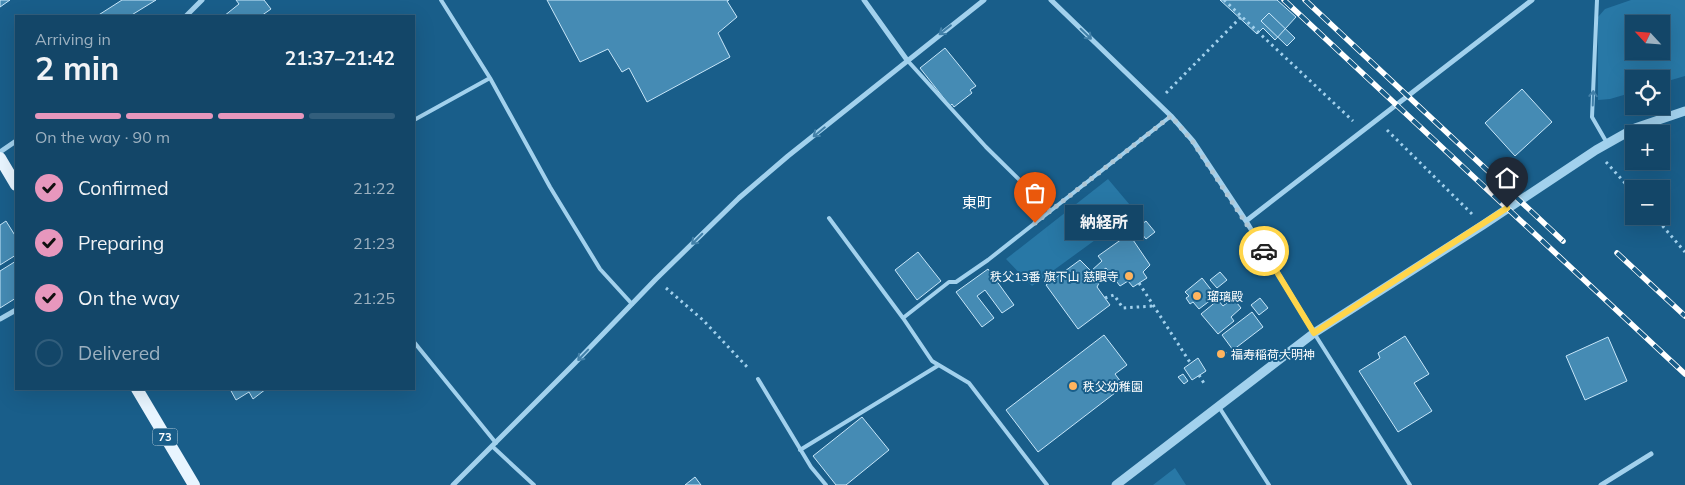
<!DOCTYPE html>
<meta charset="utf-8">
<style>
:root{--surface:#134668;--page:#205071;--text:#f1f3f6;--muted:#9db1c0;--line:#325e7c;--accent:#e797bd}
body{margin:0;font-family:Mulish,"Noto Sans JP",sans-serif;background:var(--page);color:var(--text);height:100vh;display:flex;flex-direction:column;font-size:19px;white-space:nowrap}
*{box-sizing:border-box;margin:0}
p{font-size:16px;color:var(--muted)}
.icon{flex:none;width:28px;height:28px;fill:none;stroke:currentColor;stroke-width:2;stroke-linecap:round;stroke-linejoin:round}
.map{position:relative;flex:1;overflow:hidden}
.panel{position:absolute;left:15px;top:15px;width:400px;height:375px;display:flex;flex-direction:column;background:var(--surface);border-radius:0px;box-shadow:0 5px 20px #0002,0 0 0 1px var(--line)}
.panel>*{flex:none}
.needle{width:32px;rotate:296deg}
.tools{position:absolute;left:1625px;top:15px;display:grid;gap:10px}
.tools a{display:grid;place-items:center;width:45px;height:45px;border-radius:0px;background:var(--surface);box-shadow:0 5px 20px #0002,0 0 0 1px var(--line);font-size:25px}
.pin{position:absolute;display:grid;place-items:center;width:42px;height:42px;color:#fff;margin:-51px -21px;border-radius:50% 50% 50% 0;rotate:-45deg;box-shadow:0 0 5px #0007}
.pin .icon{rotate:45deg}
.courier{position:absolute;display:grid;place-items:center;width:50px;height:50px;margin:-25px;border:4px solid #ffd54a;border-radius:50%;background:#fff;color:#222;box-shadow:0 1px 6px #0007}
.bubble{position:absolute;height:35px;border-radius:0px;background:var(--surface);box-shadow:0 5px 20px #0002,0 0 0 1px var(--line);font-size:16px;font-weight:700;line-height:35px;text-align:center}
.overview em{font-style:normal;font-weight:700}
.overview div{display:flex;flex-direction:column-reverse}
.overview{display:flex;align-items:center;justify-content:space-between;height:85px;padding:0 20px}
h1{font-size:32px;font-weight:700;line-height:38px}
.bar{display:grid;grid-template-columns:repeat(4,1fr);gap:8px 5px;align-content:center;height:60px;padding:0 20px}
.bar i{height:6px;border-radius:4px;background:var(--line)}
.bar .current{background:var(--accent)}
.bar p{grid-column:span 4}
ol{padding:0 20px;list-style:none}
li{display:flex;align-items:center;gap:15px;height:55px}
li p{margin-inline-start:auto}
li .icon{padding:5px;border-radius:50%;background:var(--accent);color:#111;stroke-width:4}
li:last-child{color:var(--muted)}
li i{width:28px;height:28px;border:2px solid var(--line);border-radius:50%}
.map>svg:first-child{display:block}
</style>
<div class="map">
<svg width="1685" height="485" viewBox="0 0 1685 485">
<rect width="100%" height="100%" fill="#195e8a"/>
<path fill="#2878a6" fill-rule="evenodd" d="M1631 0H1685V76L1661 83V79H1634V92L1610 99 1598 100V17L1605 9ZM1634 24H1661V51H1634Z
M1108 179 1135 211 1032 286 1006 259Z
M1175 468 1186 485H1153Z"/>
<path fill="#458bb4" stroke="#c8e7fa" d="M0 0H10L0 7Z
M122 0H156L130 16H97Z
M236 0H264L271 9 261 16H224L239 4Z
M547 0H729L727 1 737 17 718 33 730 57 647 102 629 68 622 72 608 49 580 62Z
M1220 0H1277L1296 17 1275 40 1263 28 1257 34Z
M1269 13 1295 38 1287 46 1261 21Z
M945 48 976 86 970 90 972 93 954 107 952 104 950 106 920 68Z
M1522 89 1552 122 1515 156 1485 123Z
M6 221 16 237V255L0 265V225Z
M1146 221 1155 232 1146 239 1137 228Z
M1129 234 1150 265 1143 272 1147 278 1133 287 1128 281 1120 286 1106 268 1094 276 1099 283 1097 287 1110 305 1078 329 1046 285 1080 260 1091 271 1102 261 1098 256Z
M918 252 941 281 917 300 895 270Z
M16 261V298L0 308V271Z
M988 269 1014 305 1002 313 985 290 977 296 994 318 982 327 956 292Z
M1220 272 1227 280 1217 288 1210 280Z
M1202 278 1216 296 1199 309 1193 302 1190 304 1186 298 1189 296 1185 292Z
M1233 298 1241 308 1231 317 1234 321 1218 334 1201 314 1218 300 1223 306Z
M1260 298 1268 308 1259 315 1251 305Z
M1252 312 1263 327 1233 350 1222 335Z
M1104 335 1127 365 1115 374 1124 386 1038 452 1006 410Z
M1405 336 1429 374 1414 383 1432 411 1398 432 1359 371 1380 358 1378 353Z
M1608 337 1627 381 1585 400 1566 356Z
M1223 349 1227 353 1221 357 1218 353Z
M1198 358 1206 371 1192 380 1184 368Z
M1183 374 1188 381 1184 384 1178 377Z
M230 389H266L253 399 249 392 236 400Z
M862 417 889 450 846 485H836L813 456Z
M695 477 701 485H685Z"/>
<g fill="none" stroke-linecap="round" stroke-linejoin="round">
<path stroke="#a2d1ed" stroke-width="3" stroke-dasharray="2.5 4" stroke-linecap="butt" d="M1224 0 1353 121
M1166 93 1242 16
M1387 130 1472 214
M1606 162 1634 193
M1654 216 1685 252
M1139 283 1191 364
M666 288 703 320 749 369
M1105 298 1114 295 1123 308 1153 306
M1199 375 1205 385"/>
<path stroke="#a2d1ed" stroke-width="4" d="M441 0 490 78 550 187 600 269 632 304
M1597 0 1592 117 1607 143
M907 60 986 147 1050 210
M414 120 490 78
M829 218 903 318 932 361 969 383 1047 485
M903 318 949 282H956L988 260 1171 116
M1314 333 1410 485
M414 342 496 443
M758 379 811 467 826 485
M1219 407 1269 485
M493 447 534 485
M800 450 939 365"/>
<path stroke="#a2d1ed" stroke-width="5" d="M864 0 907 60
M1051 0 1171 116 1193 141 1246 221 1314 333
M186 16 202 0
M0 152 16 141
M1246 221 1532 0
M0 319 16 310
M453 485 574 364 656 279 739 198 788 156 984 0
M1601 485 1651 454"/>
<path stroke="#a2d1ed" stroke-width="9" d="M1116 485 1314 333 1483 225 1596 150 1635 128 1685 111"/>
<path stroke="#e8f5ff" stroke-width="12" d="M0 158 16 185
M137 389 194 485"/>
<defs>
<path id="rail" d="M1284 0 1685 374
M1305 0 1563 241
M1617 253 1685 316"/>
</defs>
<use href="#rail" stroke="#fff" stroke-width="5.5"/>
<use href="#rail" stroke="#195e8a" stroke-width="4" stroke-dasharray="11" stroke-linecap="butt"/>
</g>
<defs><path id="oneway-shaft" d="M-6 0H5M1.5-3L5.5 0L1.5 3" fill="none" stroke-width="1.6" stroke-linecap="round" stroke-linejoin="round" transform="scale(1.25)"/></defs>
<g stroke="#4280a8">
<use href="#oneway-shaft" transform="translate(945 30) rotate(142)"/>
<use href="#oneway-shaft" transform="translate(1086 34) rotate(44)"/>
<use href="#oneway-shaft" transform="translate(1593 98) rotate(-88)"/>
<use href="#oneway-shaft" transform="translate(819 132) rotate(141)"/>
<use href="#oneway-shaft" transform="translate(697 239) rotate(135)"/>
<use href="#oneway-shaft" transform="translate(583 355) rotate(134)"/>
</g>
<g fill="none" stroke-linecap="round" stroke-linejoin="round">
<path stroke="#aec7d6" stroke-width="5" stroke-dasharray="0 9" d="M1035 223 1171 116 1193 142 1264 251"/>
<path stroke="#ffd54a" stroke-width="6" d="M1264 251 1314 333 1507 208"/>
</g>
<g fill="#ffb45e" stroke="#195e8a" stroke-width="2">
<circle cx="1129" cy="276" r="5"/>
<circle cx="1197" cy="296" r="5"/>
<circle cx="1221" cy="354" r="5"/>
<circle cx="1073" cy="386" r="5"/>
</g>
<g text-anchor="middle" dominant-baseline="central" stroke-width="4" stroke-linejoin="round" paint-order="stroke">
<rect fill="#195e8a" stroke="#bacfdc" stroke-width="1" x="152.5" y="428.5" width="25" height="17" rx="4"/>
<g font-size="11" font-weight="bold" fill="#fff">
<text x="165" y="437">73</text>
</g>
<g font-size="12" fill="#fff" stroke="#195e8a" text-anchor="start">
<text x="1119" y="276" text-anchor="end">秩父13番 旗下山 慈眼寺</text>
<text x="1207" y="296">瑠璃殿</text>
<text x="1231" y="354">福寿稲荷大明神</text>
<text x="1083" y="386">秩父幼稚園</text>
</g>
<g font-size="15" fill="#fff" stroke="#195e8a">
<text x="977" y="202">東町</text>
</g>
</g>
</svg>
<div class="tools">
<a><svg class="needle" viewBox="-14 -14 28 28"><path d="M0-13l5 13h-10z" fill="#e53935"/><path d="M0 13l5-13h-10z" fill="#9db1c0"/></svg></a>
<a><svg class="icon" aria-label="locate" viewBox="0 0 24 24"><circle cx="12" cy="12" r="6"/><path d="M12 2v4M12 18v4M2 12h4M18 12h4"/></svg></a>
<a>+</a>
<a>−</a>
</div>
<div class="pin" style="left:1035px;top:223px;background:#ea580c"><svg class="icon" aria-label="bag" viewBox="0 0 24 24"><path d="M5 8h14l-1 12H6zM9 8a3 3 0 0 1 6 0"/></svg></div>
<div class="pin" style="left:1507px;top:208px;background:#1f2937"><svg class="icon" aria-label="home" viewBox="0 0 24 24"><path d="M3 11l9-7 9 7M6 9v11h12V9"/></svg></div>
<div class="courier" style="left:1264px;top:251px"><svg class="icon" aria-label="car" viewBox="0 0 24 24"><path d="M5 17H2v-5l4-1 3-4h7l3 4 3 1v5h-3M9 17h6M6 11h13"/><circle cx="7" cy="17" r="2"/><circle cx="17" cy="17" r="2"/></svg></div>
<div class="bubble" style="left:1065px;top:205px;width:78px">納経所</div>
<section class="panel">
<div class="overview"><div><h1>2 min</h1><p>Arriving in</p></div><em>21:37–21:42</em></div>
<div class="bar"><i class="current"></i><i class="current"></i><i class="current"></i><i></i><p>On the way · 90 m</p></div>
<ol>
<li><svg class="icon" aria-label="check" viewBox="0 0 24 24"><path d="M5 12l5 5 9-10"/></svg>Confirmed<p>21:22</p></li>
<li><svg class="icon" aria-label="check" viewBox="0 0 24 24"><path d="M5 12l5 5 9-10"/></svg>Preparing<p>21:23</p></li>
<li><svg class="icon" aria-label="check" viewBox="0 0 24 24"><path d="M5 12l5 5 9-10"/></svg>On the way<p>21:25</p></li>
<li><i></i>Delivered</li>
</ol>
</section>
</div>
